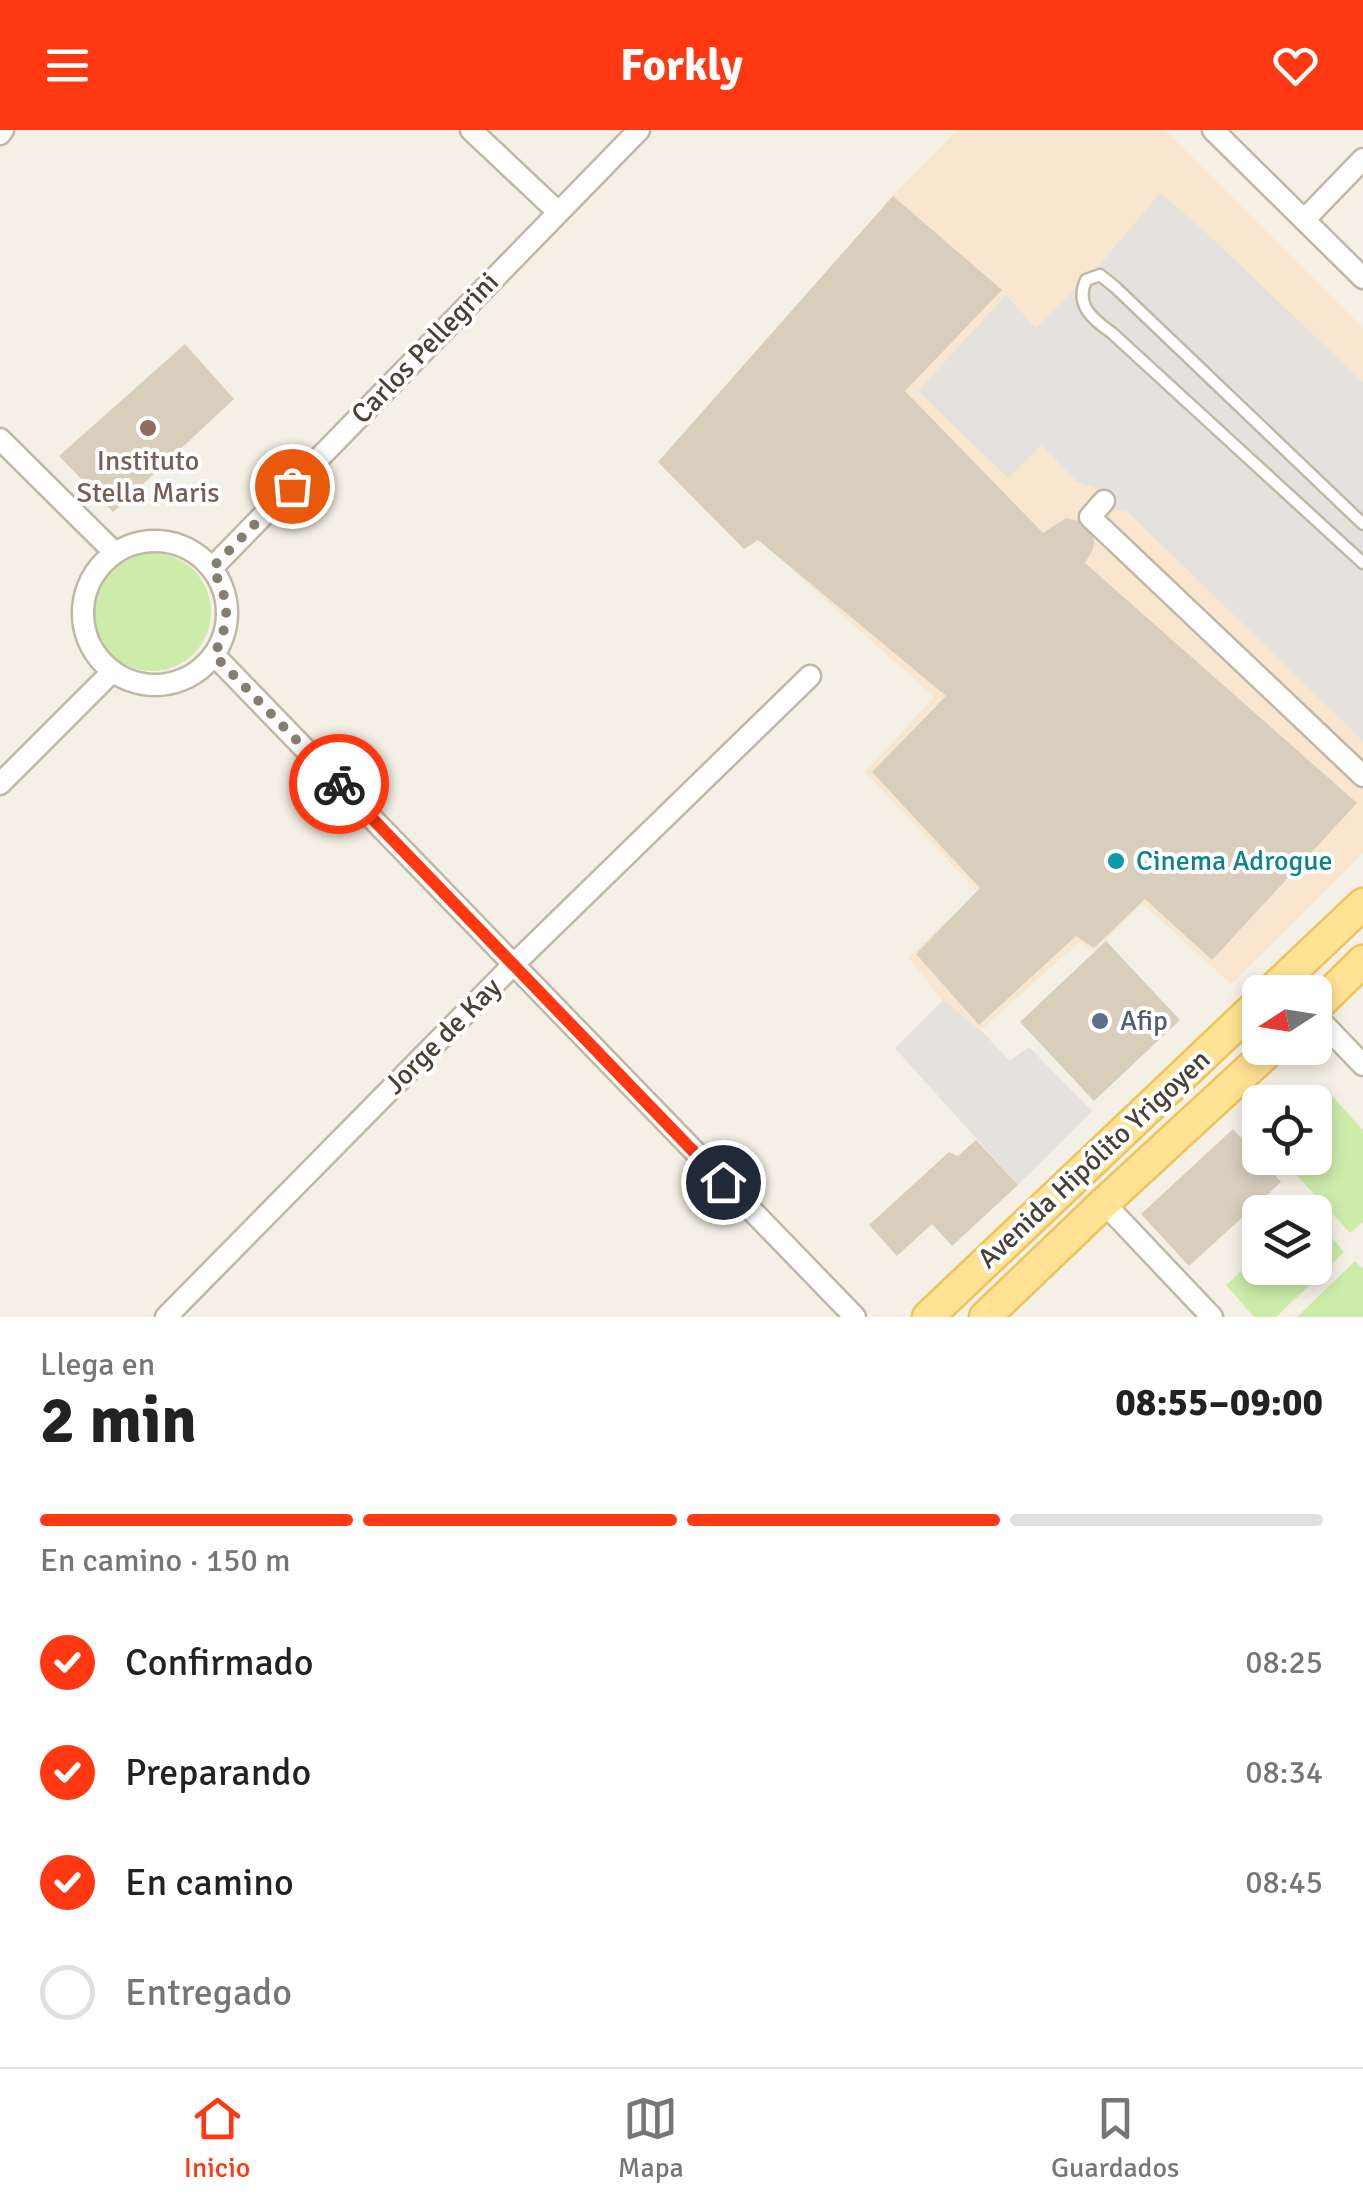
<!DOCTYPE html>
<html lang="es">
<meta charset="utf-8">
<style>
:root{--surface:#fff;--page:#f2f2f2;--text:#222;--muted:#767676;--line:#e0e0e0;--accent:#ff3811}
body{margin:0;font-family:Signika,sans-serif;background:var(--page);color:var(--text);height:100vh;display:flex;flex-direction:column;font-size:38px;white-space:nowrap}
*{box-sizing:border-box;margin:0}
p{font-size:32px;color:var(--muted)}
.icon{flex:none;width:55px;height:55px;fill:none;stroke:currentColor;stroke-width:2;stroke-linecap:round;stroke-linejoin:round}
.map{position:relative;height:1187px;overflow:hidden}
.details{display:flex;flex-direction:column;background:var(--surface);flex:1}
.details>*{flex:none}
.needle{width:65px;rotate:258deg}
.buttons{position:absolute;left:1242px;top:845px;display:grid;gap:20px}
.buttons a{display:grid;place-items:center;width:90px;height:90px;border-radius:15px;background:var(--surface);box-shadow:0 5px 15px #0003;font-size:50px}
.pin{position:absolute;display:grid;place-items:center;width:85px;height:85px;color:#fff;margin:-42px;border:5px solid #fff;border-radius:50%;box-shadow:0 2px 10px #0007}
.courier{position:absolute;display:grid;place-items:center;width:100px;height:100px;margin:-50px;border:8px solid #ff3811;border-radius:50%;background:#fff;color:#222;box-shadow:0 2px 12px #0007}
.overview em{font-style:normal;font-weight:700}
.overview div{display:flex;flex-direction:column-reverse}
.overview{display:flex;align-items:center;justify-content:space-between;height:170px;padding:0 40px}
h1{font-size:65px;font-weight:700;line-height:75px}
.bar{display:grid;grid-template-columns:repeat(4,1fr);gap:15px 10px;align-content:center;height:120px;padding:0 40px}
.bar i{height:12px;border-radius:8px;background:var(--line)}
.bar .current{background:var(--accent)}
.bar p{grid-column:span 4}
ol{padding:0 40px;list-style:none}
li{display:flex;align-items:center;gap:30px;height:110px}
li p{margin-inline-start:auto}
li .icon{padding:10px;border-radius:50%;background:var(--accent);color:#fff;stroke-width:4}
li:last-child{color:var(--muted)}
li i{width:55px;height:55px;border:5px solid var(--line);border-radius:50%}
header{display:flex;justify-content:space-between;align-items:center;height:130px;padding:0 40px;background:var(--accent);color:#fff;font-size:45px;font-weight:700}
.tab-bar{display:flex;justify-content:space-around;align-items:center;height:140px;border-top:2px solid var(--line);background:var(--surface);font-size:28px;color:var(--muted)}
.tab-bar a{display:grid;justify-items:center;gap:5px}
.tab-bar .current{color:var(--accent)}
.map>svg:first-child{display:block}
</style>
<header><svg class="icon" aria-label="menu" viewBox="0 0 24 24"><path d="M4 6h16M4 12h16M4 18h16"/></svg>Forkly<svg class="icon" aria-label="heart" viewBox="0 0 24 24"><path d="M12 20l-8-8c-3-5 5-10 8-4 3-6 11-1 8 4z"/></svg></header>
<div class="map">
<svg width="1363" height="1187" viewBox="0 0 1363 1187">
<rect width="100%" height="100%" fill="#f4f0e5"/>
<path fill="#f8e7ce" d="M957 0H1165L1363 198V723L1231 854 1142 773 1094 822 1079 812 981 900 1010 931 1029 917 1092 981 1018 1055 895 918 943 871 908 827 978 762 865 642 934 567 759 410 744 419 658 332 893 66Z"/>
<path fill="#cdecaa" d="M93 482a59 59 0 1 1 118 0a59 59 0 1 1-118 0Z
M1323 956 1363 1000V1092L1350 1103 1281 1028H1315V972H1305Z
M1315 1088 1344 1122 1276 1187H1254L1226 1155 1260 1124V1138H1315Z
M1355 1131 1363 1139V1187H1297Z"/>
<path fill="#e4e2dd" d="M1160 63 1200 97 1363 252V611L1128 382 1110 378 1097 358 1077 352 1041 315 1008 348 918 261 1006 165 1036 198 1101 133Z
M943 870 980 900 1010 931 1029 917 1092 981 1018 1055 895 918Z"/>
<path fill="#d9cebc" d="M893 66 1002 160 905 261 1043 403 1066 388 1083 392 1090 399 1094 410 1093 419 1085 433 1357 673 1212 830 1145 769 1094 818 1076 806 979 895 916 824 980 758 872 642 946 566 758 410 744 419 658 332Z
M185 214 234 269 113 382 59 326Z
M1106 811 1180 890 1094 971 1020 892Z
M1233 999 1281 1052 1189 1136 1141 1084Z
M976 1010 1018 1055 952 1116 932 1094 897 1126 869 1095 949 1022 958 1026Z"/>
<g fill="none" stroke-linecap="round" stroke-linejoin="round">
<defs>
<path id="lane" d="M1363 394 1115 157 1100 145 1086 150C1075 175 1092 189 1112 203L1363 433"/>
<path id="street" d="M471 0 558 82
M1213 0 1363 148
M0 4 3 0
M1304 90 1363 29
M0 309 115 423
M1104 371 1090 387 1363 646
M83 483a72 72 0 1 1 144 0a72 72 0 1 1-144 0Z
M212 438 639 0
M214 525 855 1187
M0 654 113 541
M1315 885 1363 935
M1104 1073 1212 1187
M166 1187 513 835 810 546"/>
<path id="primary" d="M1270 862 1363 774
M1315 878 1363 831
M928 1187 1260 872
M985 1187 1104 1073 1272 918"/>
</defs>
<use href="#lane" stroke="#c0b8a6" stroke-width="15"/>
<use href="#street" stroke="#c0b8a6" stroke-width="25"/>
<use href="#primary" stroke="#eec359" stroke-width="35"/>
<use href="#lane" stroke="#fff" stroke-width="10"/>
<use href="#street" stroke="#fff" stroke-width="20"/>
<use href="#primary" stroke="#ffe293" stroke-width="30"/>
</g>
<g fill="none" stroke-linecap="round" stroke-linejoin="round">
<path stroke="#847e72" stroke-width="10" stroke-dasharray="0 18" d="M292 356 212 438C230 471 231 490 214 525L339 654"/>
<path stroke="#ff3811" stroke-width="12" d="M339 654 723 1052"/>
</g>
<circle fill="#8d6e63" stroke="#fff" stroke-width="4" cx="148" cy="298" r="10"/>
<circle fill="#0f9aa8" stroke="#fff" stroke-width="4" cx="1116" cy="731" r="10"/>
<circle fill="#5c6f8a" stroke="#fff" stroke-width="4" cx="1100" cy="891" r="10"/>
<g text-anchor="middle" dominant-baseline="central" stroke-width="8" stroke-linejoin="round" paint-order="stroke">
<g font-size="28" fill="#474034" stroke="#fff">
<text transform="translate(425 218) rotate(-46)">Carlos Pellegrini</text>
<text transform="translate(443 906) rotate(-45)">Jorge de Kay</text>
<text transform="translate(1094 1029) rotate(-43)">Avenida Hipólito Yrigoyen</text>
</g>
<g font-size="28" fill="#785e54" stroke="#fff">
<text x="148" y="331">Instituto<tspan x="148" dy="32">Stella Maris</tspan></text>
</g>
<g font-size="28" fill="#0d838f" stroke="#fff" text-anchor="start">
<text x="1136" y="731">Cinema Adrogue</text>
</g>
<g font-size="28" fill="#4e5e75" stroke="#fff" text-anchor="start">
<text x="1120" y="891">Afip</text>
</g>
</g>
</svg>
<div class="buttons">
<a><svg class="needle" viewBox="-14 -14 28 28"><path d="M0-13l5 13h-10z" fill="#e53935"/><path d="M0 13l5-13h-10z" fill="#767676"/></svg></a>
<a><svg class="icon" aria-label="locate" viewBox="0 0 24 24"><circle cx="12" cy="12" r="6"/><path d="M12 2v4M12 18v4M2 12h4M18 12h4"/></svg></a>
<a><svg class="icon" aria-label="layers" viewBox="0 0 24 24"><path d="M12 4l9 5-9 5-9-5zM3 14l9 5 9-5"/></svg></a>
</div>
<div class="pin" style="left:292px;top:356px;background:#ea580c"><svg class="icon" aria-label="bag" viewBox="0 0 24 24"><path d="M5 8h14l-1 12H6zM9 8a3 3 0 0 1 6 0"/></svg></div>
<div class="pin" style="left:723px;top:1052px;background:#1f2937"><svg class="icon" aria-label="home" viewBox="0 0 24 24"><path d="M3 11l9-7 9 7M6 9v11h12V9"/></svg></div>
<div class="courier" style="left:339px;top:654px"><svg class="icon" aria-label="bike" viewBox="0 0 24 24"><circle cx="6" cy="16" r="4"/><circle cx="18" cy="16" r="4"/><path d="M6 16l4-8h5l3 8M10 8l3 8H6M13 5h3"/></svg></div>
</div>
<section class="details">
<div class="overview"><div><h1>2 min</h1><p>Llega en</p></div><em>08:55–09:00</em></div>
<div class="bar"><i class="current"></i><i class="current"></i><i class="current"></i><i></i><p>En camino · 150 m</p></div>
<ol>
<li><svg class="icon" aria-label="check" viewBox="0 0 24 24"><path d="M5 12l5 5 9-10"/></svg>Confirmado<p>08:25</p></li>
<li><svg class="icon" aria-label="check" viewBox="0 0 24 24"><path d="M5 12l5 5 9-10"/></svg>Preparando<p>08:34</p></li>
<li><svg class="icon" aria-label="check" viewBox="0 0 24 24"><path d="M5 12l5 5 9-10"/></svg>En camino<p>08:45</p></li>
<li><i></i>Entregado</li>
</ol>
</section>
<nav class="tab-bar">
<a class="current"><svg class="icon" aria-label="home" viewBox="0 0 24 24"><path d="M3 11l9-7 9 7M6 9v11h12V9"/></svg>Inicio</a>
<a><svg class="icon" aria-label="map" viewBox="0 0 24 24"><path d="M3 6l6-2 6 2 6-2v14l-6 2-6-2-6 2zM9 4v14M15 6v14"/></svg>Mapa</a>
<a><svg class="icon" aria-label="saved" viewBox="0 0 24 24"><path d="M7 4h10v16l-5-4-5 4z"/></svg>Guardados</a>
</nav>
